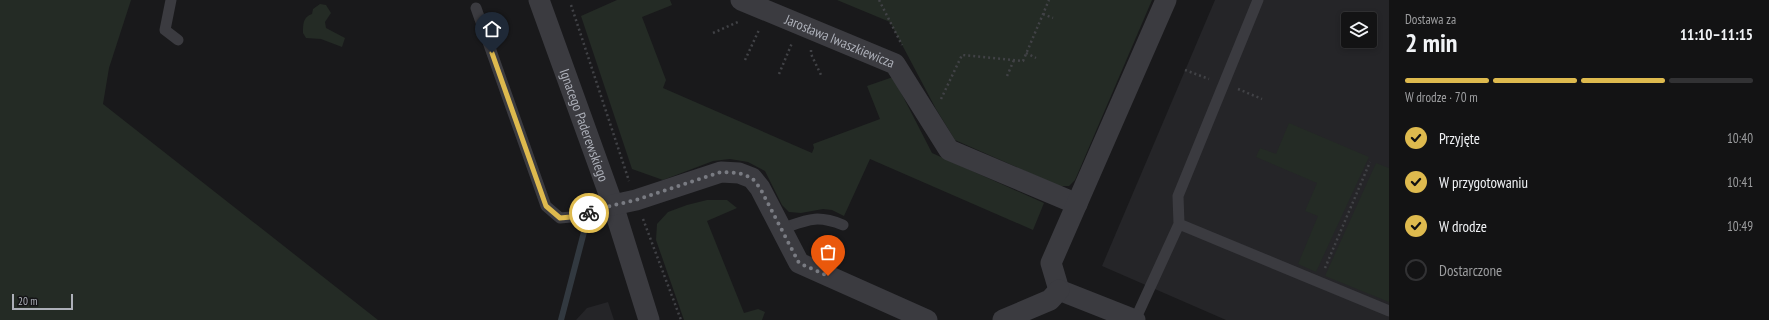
<!DOCTYPE html>
<html lang="pl">
<meta charset="utf-8">
<style>
:root{--surface:#131314;--page:#1c1c1d;--text:#f1f3f6;--muted:#9d9ea0;--line:#323234;--accent:#deba4e}
body{margin:0;font-family:"PT Sans Narrow",sans-serif;background:var(--page);color:var(--text);height:100vh;display:flex;flex-direction:column;font-size:15px;white-space:nowrap}
*{box-sizing:border-box;margin:0}
p{font-size:13px;color:var(--muted)}
.icon{flex:none;width:22px;height:22px;fill:none;stroke:currentColor;stroke-width:2;stroke-linecap:round;stroke-linejoin:round}
.map{position:relative;flex:1;overflow:hidden}
.details{display:flex;flex-direction:column;background:var(--surface);width:380px}
.details>*{flex:none}
.tools{position:absolute;left:1341px;top:12px;display:grid;gap:8px}
.tools a{display:grid;place-items:center;width:36px;height:36px;border-radius:4px;background:var(--surface);box-shadow:0 2px 6px #0003,0 0 0 1px var(--line);font-size:20px}
.scale{position:absolute;left:12px;bottom:10px;width:61px;box-sizing:border-box;padding-left:4px;border:2px solid #adb0b9;border-top:0;font-size:11px;line-height:14px;white-space:nowrap;color:#adb0b9;-webkit-text-stroke:3px #141416;paint-order:stroke}
.pin{position:absolute;display:grid;place-items:center;width:34px;height:34px;color:#fff;margin:-41px -17px;border-radius:50% 50% 50% 0;rotate:-45deg;box-shadow:0 0 4px #0007}
.pin .icon{rotate:45deg}
.courier{position:absolute;display:grid;place-items:center;width:40px;height:40px;margin:-20px;border:3px solid #deba4e;border-radius:50%;background:#fff;color:#222;box-shadow:0 1px 5px #0007}
.overview em{font-style:normal;font-weight:800}
.overview div{display:flex;flex-direction:column-reverse}
.overview{display:flex;align-items:center;justify-content:space-between;height:68px;padding:0 16px}
h1{font-size:26px;font-weight:800;line-height:30px}
.bar{display:grid;grid-template-columns:repeat(4,1fr);gap:6px 4px;align-content:center;height:48px;padding:0 16px}
.bar i{height:5px;border-radius:3px;background:var(--line)}
.bar .on{background:var(--accent)}
.bar p{grid-column:span 4}
ol{padding:0 16px;list-style:none}
li{display:flex;align-items:center;gap:12px;height:44px}
li p{margin-inline-start:auto}
li .icon{padding:4px;border-radius:50%;background:var(--accent);color:#111;stroke-width:4}
li:last-child{color:var(--muted)}
li i{width:22px;height:22px;border:2px solid var(--line);border-radius:50%}
main{display:flex;flex:1;min-height:0}
.map>svg:first-child{display:block}
</style>
<main>
<div class="map">
<svg width="1389" height="320" viewBox="0 0 1389 320">
<rect width="100%" height="100%" fill="#19191b"/>
<path fill="#252528" fill-rule="evenodd" d="M1215 0H1389V320H1226L1102 266ZM1348 19H1370V41H1348Z
M608 302 614 320H576L587 308Z"/>
<path fill="#242b25" d="M0 0H131L109 68 103 104 378 320H0Z
M617 0H670L672 5 642 17 666 80 663 88 812 153 814 148 813 144 880 119 867 86 893 77 932 153 1044 203 1033 230 870 159 844 216 832 210 823 209 801 213 789 212 782 205 765 171 748 162 730 159 713 161 663 180 632 169 581 16Z
M837 0H1152L1075 180 1069 186H1059L955 140 936 109 890 22Z
M320 4 326 5 331 13 325 22 326 28 345 38 342 47 321 39 306 38 303 33C303 24 303 17 312 14L313 9Z
M1289 123 1369 157 1316 272 1298 264 1318 216 1305 211 1317 183 1256 157 1260 148 1276 154Z
M1376 163 1389 168V302L1325 276Z
M707 200H727L737 208 707 221 744 313 758 309 765 312 762 320H684L656 240 657 224 668 212 687 205Z"/>
<g fill="none" stroke-linecap="round" stroke-linejoin="round">
<path stroke="#323940" stroke-width="6" d="M561 320 584 232"/>
<path stroke="#414246" stroke-width="2.5" stroke-dasharray="2 3" stroke-linecap="butt" d="M879 0 902 45
M571 5 629 181
M1043 14 1053 18
M713 33 738 22
M811 50V54L822 77
M1026 53 1036 58
M745 60 759 30
M1185 70 1209 79
M779 74 792 43
M1007 76 1014 60
M1238 89 1262 99
M941 99 962 55 1023 61 1049 0
M643 219 681 320
M1325 268 1370 162"/>
<path stroke="#3b3b40" stroke-width="11" d="M171 0 165 30 178 40
M476 8 546 206 560 218 582 216 597 209 613 205
M1179 224 1178 196 1258 0
M781 229C807 220 816 214 843 225
M1135 320 1179 224 1389 311"/>
<g stroke="#3b3b40" stroke-width="21">
<path id="s1" d="M539 0 613 205 649 320"/>
<path id="s2" d="M741 0 895 64 949 150 1077 204"/>
<path d="M613 205 636 200 721 172 739 173 752 178 760 188 799 263 927 320"/>
<path d="M1059 290 1051 263 1166 0"/>
<path d="M1059 290 1135 320"/>
<path d="M1003 320 1050 300 1059 290"/>
</g>
</g>
<g fill="none" stroke-linecap="round" stroke-linejoin="round">
<path stroke="#797b82" stroke-width="4" stroke-dasharray="0 7.2" d="M589 213 597 209 636 200 721 172 739 173 752 178 760 188 799 263 828 276"/>
<path stroke="#deba4e" stroke-width="5" d="M492 53 546 206 560 218 582 216 589 213"/>
</g>
<g text-anchor="middle" dominant-baseline="central" stroke-width="3" stroke-linejoin="round" paint-order="stroke">
<g font-size="14" fill="#adb0b9" stroke="#141416">
<text stroke="none"><textPath href="#s2" startOffset="107">Jarosława Iwaszkiewicza</textPath></text>
<text stroke="none"><textPath href="#s1" startOffset="133">Ignacego Paderewskiego</textPath></text>
</g>
</g>
</svg>
<div class="tools">
<a><svg class="icon" aria-label="layers" viewBox="0 0 24 24"><path d="M12 4l9 5-9 5-9-5zM3 14l9 5 9-5"/></svg></a>
</div>
<div class="scale">20 m</div>
<div class="pin" style="left:828px;top:276px;background:#ea580c"><svg class="icon" aria-label="bag" viewBox="0 0 24 24"><path d="M5 8h14l-1 12H6zM9 8a3 3 0 0 1 6 0"/></svg></div>
<div class="pin" style="left:492px;top:53px;background:#1f2937"><svg class="icon" aria-label="home" viewBox="0 0 24 24"><path d="M3 11l9-7 9 7M6 9v11h12V9"/></svg></div>
<div class="courier" style="left:589px;top:213px"><svg class="icon" aria-label="bike" viewBox="0 0 24 24"><circle cx="6" cy="16" r="4"/><circle cx="18" cy="16" r="4"/><path d="M6 16l4-8h5l3 8M10 8l3 8H6M13 5h3"/></svg></div>
</div>
<section class="details">
<div class="overview"><div><h1>2 min</h1><p>Dostawa za</p></div><em>11:10–11:15</em></div>
<div class="bar"><i class="on"></i><i class="on"></i><i class="on"></i><i></i><p>W drodze · 70 m</p></div>
<ol>
<li><svg class="icon" aria-label="check" viewBox="0 0 24 24"><path d="M5 12l5 5 9-10"/></svg>Przyjęte<p>10:40</p></li>
<li><svg class="icon" aria-label="check" viewBox="0 0 24 24"><path d="M5 12l5 5 9-10"/></svg>W przygotowaniu<p>10:41</p></li>
<li><svg class="icon" aria-label="check" viewBox="0 0 24 24"><path d="M5 12l5 5 9-10"/></svg>W drodze<p>10:49</p></li>
<li><i></i>Dostarczone</li>
</ol>
</section>
</main>
